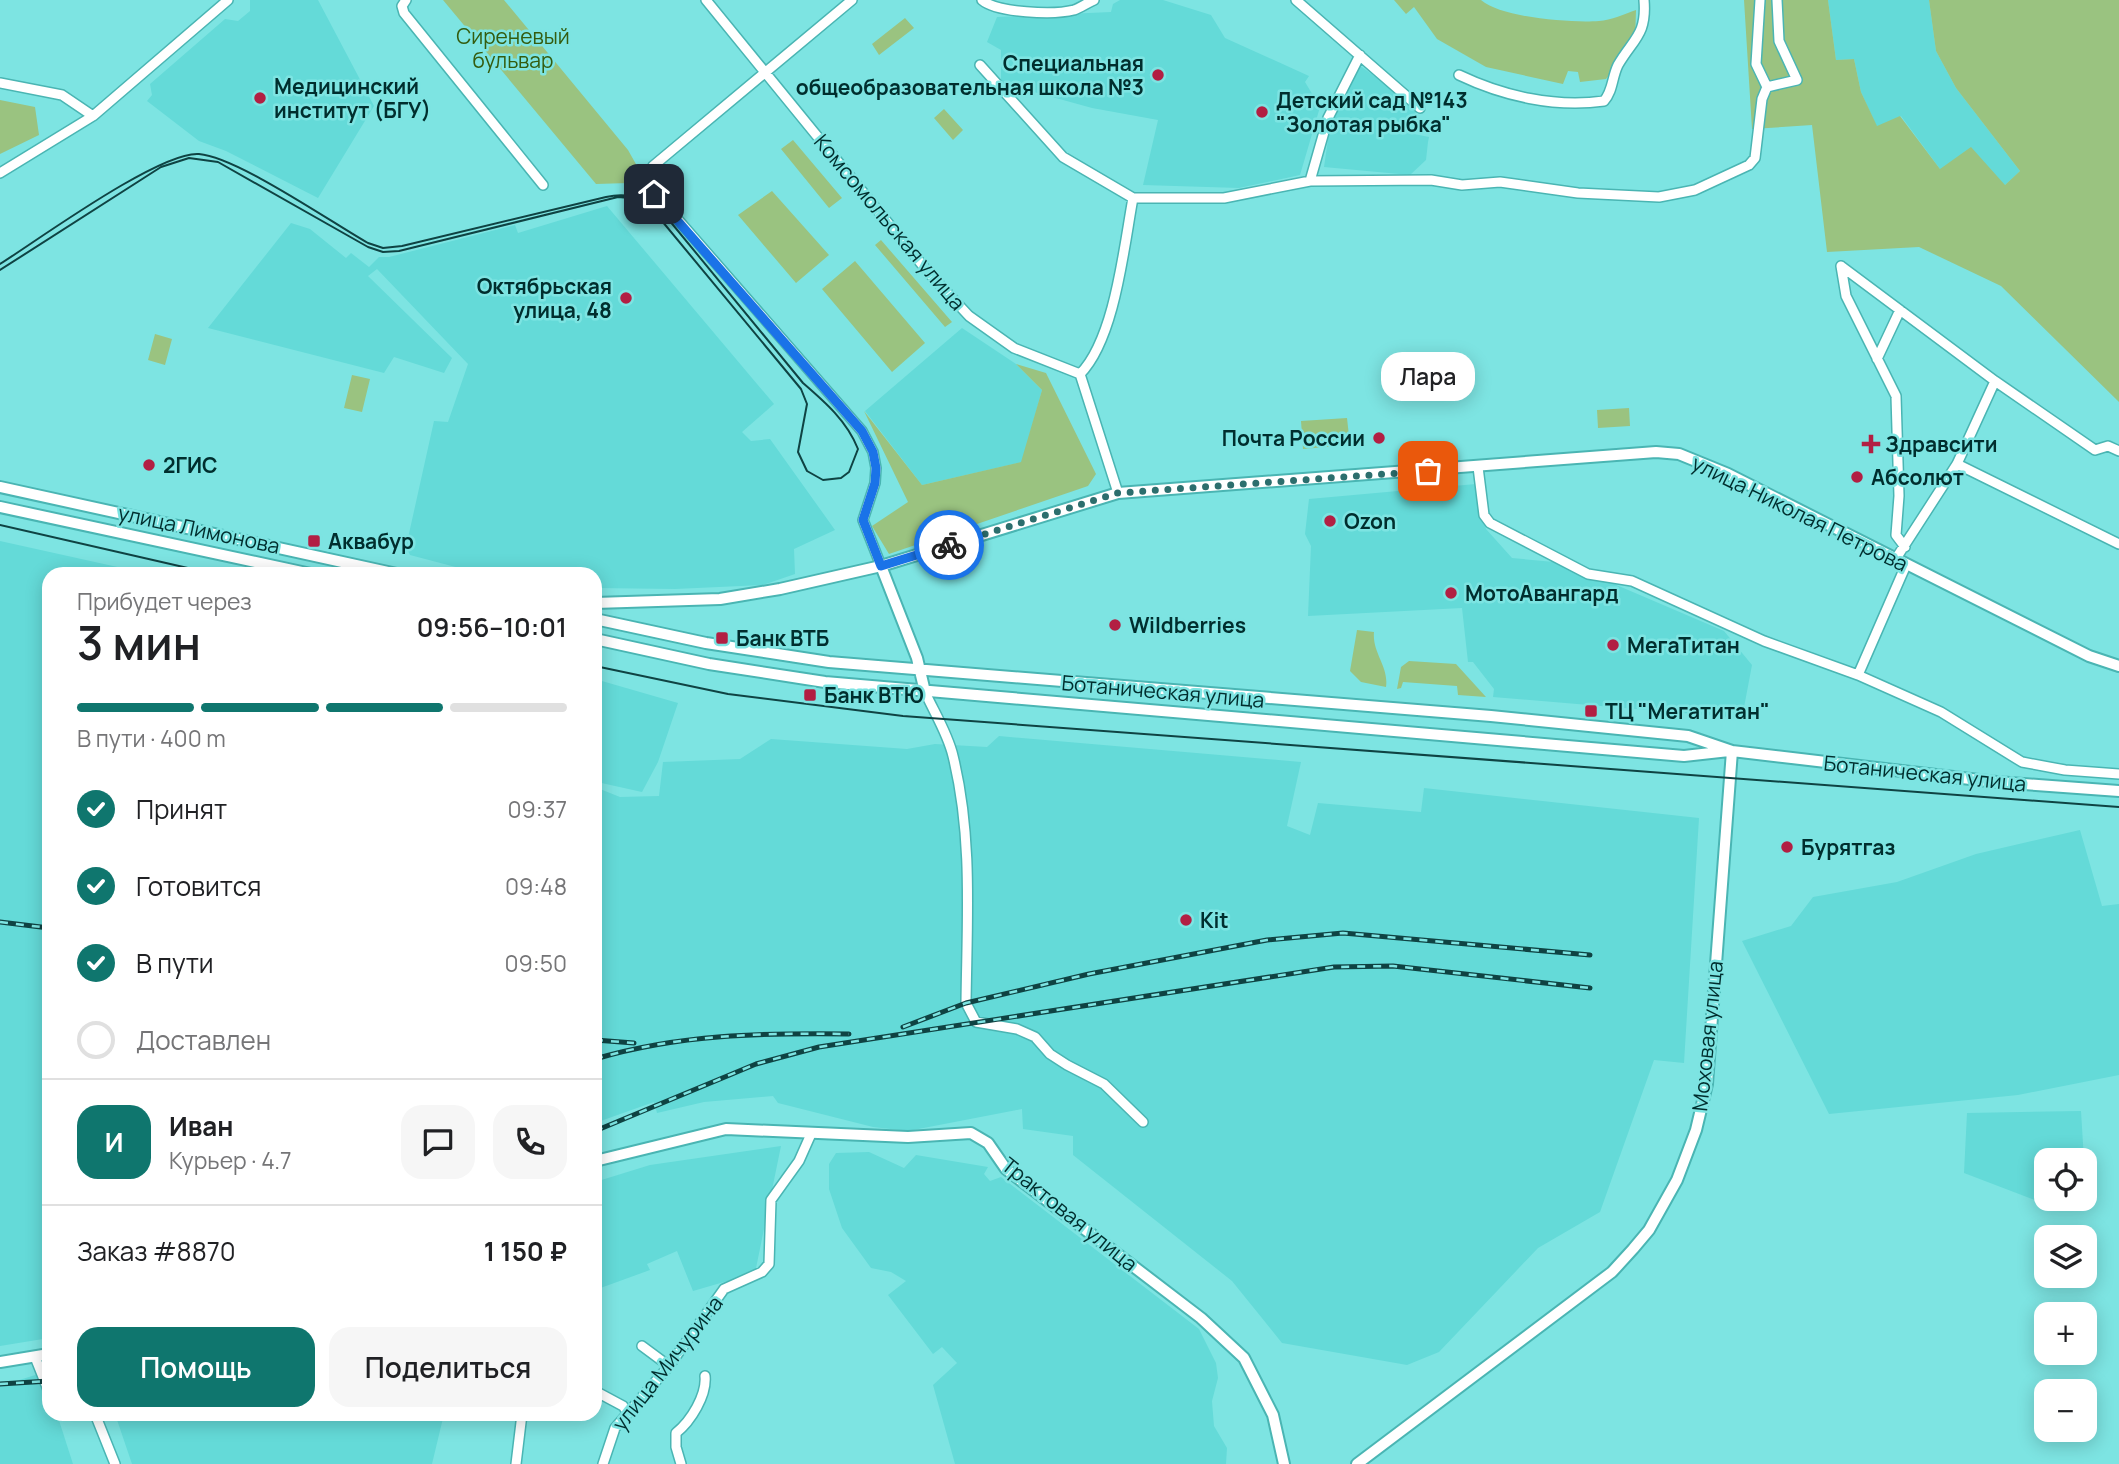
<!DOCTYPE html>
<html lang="ru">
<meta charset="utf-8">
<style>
:root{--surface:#fff;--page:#f6f6f6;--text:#202124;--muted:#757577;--line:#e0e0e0;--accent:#0f766e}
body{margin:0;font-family:Manrope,sans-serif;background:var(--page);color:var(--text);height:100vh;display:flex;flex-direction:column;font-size:26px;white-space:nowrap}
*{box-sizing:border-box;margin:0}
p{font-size:23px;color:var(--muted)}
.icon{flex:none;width:38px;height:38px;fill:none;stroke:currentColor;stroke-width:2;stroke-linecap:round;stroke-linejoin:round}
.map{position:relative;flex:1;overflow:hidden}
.details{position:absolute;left:42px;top:567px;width:560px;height:854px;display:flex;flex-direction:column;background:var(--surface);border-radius:21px;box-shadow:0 4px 18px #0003}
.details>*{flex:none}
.tools{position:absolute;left:2034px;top:1148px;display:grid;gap:14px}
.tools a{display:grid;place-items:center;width:63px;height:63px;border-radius:14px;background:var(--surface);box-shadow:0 4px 18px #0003;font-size:35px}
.pin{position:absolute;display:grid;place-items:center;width:60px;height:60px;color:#fff;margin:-30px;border-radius:14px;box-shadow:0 4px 10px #0006}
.courier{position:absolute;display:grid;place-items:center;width:70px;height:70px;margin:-35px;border:5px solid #1a73e8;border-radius:50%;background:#fff;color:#222;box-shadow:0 2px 9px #0007}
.bubble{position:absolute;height:49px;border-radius:21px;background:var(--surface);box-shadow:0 4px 18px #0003;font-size:23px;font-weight:600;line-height:49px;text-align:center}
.head em{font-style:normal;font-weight:600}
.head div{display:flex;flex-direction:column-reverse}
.head{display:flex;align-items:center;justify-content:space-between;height:119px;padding:0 35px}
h1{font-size:46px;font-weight:600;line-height:52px}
.bar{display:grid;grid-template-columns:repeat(4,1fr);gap:10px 7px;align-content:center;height:84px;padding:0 35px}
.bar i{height:9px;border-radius:5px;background:var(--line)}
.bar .current{background:var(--accent)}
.bar p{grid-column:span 4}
.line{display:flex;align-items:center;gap:18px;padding:0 35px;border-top:2px solid var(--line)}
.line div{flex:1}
.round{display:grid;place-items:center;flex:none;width:74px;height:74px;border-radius:21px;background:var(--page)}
ol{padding:0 35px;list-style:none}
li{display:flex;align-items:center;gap:21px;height:77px}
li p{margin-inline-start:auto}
li .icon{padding:7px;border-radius:50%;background:var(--accent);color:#fff;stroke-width:4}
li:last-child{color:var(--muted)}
li i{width:38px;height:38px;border:4px solid var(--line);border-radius:50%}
.primary-button{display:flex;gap:14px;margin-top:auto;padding:14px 35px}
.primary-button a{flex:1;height:80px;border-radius:21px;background:var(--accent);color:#fff;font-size:28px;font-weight:600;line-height:80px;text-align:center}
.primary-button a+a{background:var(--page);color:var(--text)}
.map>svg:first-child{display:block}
</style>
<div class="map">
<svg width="2119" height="1464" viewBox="0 0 2119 1464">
<rect width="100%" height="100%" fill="#7de4e2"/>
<path fill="#64dad8" d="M250 0H318L374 106 318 198 226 151 199 141 147 101 152 95 150 84 225 19 238 21 250 11Z
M1120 0H1163L1211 15 1225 38 1309 76 1305 82 1320 107 1300 175 1239 188 1143 185 1158 120 1092 108 1001 83V50L987 42 997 17 1111 12 1113 4Z
M1828 0H1929L1936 51 1956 88 2020 171 2005 185 1940 169 1901 116 1877 127 1861 92 1854 59 1836 60Z
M1359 65 1416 106 1414 134 1429 137 1428 142 1426 160 1410 175 1324 167 1331 119Z
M607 206 774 404 742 432 751 441 770 439 835 530 794 549 795 574 763 585 675 589 595 588V574H482L410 555 406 547 434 421 448 422 468 364 377 269 368 276 452 358 444 373 394 357 384 373 208 328 291 223 310 229 346 258 351 253 369 267 379 257H389L515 225 518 233Z
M962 328 1016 364 1042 390 1022 462 922 485 865 411Z
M1476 484 1486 529 1512 558 1565 563 1724 631 1752 665 1742 718 1493 697 1494 689 1473 662H1468L1462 608 1308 616 1311 546 1305 534 1309 499Z
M0 541 149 574H49V1338L0 1346Z
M595 679 678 703 658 762 642 792 597 782 595 787 620 797 659 796 663 762 740 759 771 739 907 749 935 744 987 747 999 736 1301 762 1287 826 1310 835 1318 803 1421 812 1424 788 1699 818 1684 1063 1654 1060 1600 1212 1538 1248 1439 1352 1407 1365 1282 1343 1232 1281 1073 1155V1136L1023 1129 1022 1109 908 1131 873 1127 778 1103 773 1096 704 1102 657 1113 654 1102 595 1123Z
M2080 830 2102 906 2119 904V1075L2018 1095 1829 1114 1742 941 1791 926 1813 897 1897 882 1976 854Z
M2081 1111 2084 1160H2046V1199H2079L2076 1211 2061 1210 1964 1173 1967 1113Z
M781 1146 755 1273 693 1291 677 1251 647 1264 650 1270 595 1290V1182L650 1165Z
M869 1152 904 1168 916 1155 988 1167 984 1174 990 1181 1001 1177 1199 1329 1216 1363 1218 1378 1212 1401 1214 1426 1227 1448 1226 1464H955L933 1385 957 1363 942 1347 933 1354 888 1295 906 1281 891 1272 871 1268 842 1228 829 1189V1164L836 1153Z
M45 1372 49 1386V1414H57L73 1464H0V1386Z
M115 1414H444L432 1464H132Z"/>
<path fill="#9ac380" d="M443 0H504L628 150 641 173 629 183 596 184Z
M1394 0H1481C1502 18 1571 23 1599 21 1611 20 1625 14 1636 10L1635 42 1606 79 1580 82 1578 72 1568 71 1563 84 1486 67 1437 39 1414 7 1406 14Z
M1744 0H1828L1836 60 1854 59 1861 92 1877 126 1900 116 1940 169 1971 147 2005 185 2020 171 1956 88 1936 51 1929 0H2119V402L2001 286 1919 247 1827 252 1812 125 1752 129Z
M905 18 914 28 879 55 872 44Z
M0 100 35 107 39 135 0 154Z
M944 109 963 130 953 140 934 118Z
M793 140 842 198 829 208 781 149Z
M772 191 829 255 796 283 738 215Z
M881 240 952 322 945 327 875 245Z
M855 261 925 343 892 372 822 289Z
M155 334 172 339 165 365 148 360Z
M1016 364 1046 373 1096 474 1088 486 889 554 872 526 908 502 864 411 922 485 1021 462 1042 390Z
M352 375 370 379 362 412 344 408Z
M1629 408 1630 426 1598 428 1597 410Z
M1347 418 1350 445 1303 449 1301 421Z
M1357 630 1374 632C1372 653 1389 666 1386 687L1361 682 1350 671Z
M1409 661 1456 664 1486 697 1458 695 1457 686 1403 682 1401 688 1397 689 1401 667Z"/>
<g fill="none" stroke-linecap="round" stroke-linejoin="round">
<defs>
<path id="minor" d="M406 0 402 6 404 13 543 185
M706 0 928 272 969 316 1014 348 1080 374 1118 493
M852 0 653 166 646 183 862 431 873 452 876 468 875 483 863 520 881 566
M982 0C997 13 1054 15 1074 10 1080 8 1087 3 1094 0
M1296 0 1420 108
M980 65 1063 157 1133 198
M1459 75C1503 96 1555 108 1604 101 1613 91 1612 77 1618 65 1633 39 1647 35 1644 0
M0 83 62 95 93 116
M1767 87 1797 80 1779 41 1777 0
M0 173 93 116 228 0
M1310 181 1431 180 1462 185 1500 182 1578 193 1659 197 1695 190 1749 165 1755 158 1762 99 1767 87 1756 64 1760 0
M1841 266 1995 381 2095 450 2108 446 2119 451
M1841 266 1846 296 1896 396 1899 496 1896 535 1905 547
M1877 359 1900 310
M1080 374C1115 339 1124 246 1133 198H1224L1310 181 1328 118 1360 55
M1957 464 2119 544
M1478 467 1484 515 1490 523 1588 574 1632 581 1764 641 1858 675 1941 712 2022 762 2065 770 2119 774
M1895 560 1957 464 1995 381
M1858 675 1906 565
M925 692C934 712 948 734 953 756 973 837 967 920 966 1003L976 1022 1017 1029 1035 1037 1050 1054 1067 1065 1104 1084 1143 1122
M642 1346 669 1366
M35 1357 49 1392
M595 1391 623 1406 628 1413
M95 1414 115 1464
M516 1464 522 1414
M603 1464 615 1428 669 1366 724 1289 762 1272 769 1264 771 1200 799 1161 811 1134
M681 1464 676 1447V1433C691 1421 707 1395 705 1376"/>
<path id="major" d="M0 487 397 574
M0 507 311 574
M881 566 917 658 925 692
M595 603 720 599 780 589 881 566 1118 493 1656 452 1679 454 1728 474 2089 656 2119 666
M595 619 706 643 829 662 1491 716 1688 736 1732 751 1996 782 2119 791
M595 639 709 664 825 682 1684 756 1729 751
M595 1161 726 1129 908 1137 971 1133 988 1143 1006 1169 1201 1318 1244 1358 1273 1415 1284 1464
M0 1362 49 1354
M1357 1464 1612 1272 1633 1249 1649 1230 1677 1180 1696 1130 1707 1084 1732 751"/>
</defs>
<use href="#minor" stroke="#4ab5b3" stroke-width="12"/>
<use href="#major" stroke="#4ab5b3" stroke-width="14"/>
<use href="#minor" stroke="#fff" stroke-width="9"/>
<use href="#major" stroke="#fff" stroke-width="10"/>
<path stroke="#0f4343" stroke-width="2" d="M0 264C38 240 160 151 199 154 237 157 331 222 368 243L383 248 402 246 606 197C634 191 649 201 669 220L803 383C825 402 847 421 858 449L849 472 841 478 823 480 807 471 798 452 807 404 801 389 657 215C645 203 635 198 618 197L399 251 383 252 368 247 218 162 189 158 161 167 0 270
M0 525 214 574
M595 666 728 694 903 716 2119 807"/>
<defs>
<path id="rail" d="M0 922 49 928
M903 1027 966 1003 1089 974 1267 940 1343 933 1590 955
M595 1040 634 1043
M595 1059C680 1034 761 1033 849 1034
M47 1080H49
M595 1131 756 1064 819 1047 1334 967 1393 966 1590 988
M0 1384 49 1381"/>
</defs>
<use href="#rail" stroke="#0f4343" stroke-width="5"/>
<use href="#rail" stroke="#7de4e2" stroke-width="2.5" stroke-dasharray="8" stroke-linecap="butt"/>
</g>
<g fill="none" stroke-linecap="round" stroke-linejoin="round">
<path stroke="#2c6e6d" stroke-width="7" stroke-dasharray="0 12.6" d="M949 545 1118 493 1428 471"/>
<path stroke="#1a73e8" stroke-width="9" d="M654 194 862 431 873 452 876 468 875 483 863 520 881 566 949 545"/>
</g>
<g fill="#b21f43" stroke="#7de4e2" stroke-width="2.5">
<circle cx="1158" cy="75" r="7"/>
<circle cx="260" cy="98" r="7"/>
<circle cx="1262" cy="112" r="7"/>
<circle cx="626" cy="298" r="7"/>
<circle cx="1379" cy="438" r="7"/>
<path d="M1867.5 433.5h7v7h7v7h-7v7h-7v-7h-7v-7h7z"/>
<circle cx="149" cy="465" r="7"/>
<circle cx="1857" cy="477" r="7"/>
<circle cx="1330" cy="521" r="7"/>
<rect x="307" y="534" width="14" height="14" rx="3.5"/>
<circle cx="1451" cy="593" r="7"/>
<circle cx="1115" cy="625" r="7"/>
<rect x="715" y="631" width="14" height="14" rx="3.5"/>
<circle cx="1613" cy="645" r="7"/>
<rect x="803" y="688" width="14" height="14" rx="3.5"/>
<rect x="1584" y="704" width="14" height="14" rx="3.5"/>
<circle cx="1787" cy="847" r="7"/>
<circle cx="1186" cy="920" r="7"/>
</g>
<g text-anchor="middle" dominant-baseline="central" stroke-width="5" stroke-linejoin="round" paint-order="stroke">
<g font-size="21" fill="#345c0f" stroke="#7de4e2">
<text x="513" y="36">Сиреневый<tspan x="513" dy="24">бульвар</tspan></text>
</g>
<g font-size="21" font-weight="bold" fill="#002e2e" stroke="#7de4e2" text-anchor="start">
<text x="1144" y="63" text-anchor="end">Специальная<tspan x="1144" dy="24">общеобразовательная школа №3</tspan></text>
<text x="274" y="86">Медицинский<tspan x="274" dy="24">институт (БГУ)</tspan></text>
<text x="1276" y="100">Детский сад №143<tspan x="1276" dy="24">"Золотая рыбка"</tspan></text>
<text x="612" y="286" text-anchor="end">Октябрьская<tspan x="612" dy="24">улица, 48</tspan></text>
<text x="1365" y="438" text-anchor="end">Почта России</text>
<text x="1885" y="444">Здравсити</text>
<text x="163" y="465">2ГИС</text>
<text x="1871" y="477">Абсолют</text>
<text x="1344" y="521">Ozon</text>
<text x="328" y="541">Аквабур</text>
<text x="1465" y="593">МотоАвангард</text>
<text x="1129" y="625">Wildberries</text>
<text x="736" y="638">Банк ВТБ</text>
<text x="1627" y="645">МегаТитан</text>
<text x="824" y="695">Банк ВТЮ</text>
<text x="1605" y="711">ТЦ "Мегатитан"</text>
<text x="1801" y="847">Бурятгаз</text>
<text x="1200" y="920">Kit</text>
</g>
<g font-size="21" fill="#002e2e" stroke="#7de4e2">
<text transform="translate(890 222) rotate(50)">Комсомольская улица</text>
<text transform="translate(1800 513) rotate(26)">улица Николая Петрова</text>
<text transform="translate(199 529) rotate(12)">улица Лимонова</text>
<text transform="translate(1163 691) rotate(5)">Ботаническая улица</text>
<text transform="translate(1925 773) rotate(6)">Ботаническая улица</text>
<text transform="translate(1707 1036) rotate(-84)">Моховая улица</text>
<text transform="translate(1070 1214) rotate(39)">Трактовая улица</text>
<text transform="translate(667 1363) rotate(-52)">улица Мичурина</text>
</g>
</g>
</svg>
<div class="tools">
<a><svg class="icon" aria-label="locate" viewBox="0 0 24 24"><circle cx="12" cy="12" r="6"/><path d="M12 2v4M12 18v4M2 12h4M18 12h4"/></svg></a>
<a><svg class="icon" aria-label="layers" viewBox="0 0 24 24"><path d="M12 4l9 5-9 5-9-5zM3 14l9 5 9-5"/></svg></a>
<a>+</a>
<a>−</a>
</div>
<div class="pin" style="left:1428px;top:471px;background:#ea580c"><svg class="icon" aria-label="bag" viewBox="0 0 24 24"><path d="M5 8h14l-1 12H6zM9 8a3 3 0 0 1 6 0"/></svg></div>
<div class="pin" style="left:654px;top:194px;background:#1f2937"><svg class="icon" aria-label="home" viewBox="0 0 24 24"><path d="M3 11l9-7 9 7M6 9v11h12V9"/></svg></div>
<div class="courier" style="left:949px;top:545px"><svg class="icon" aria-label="bike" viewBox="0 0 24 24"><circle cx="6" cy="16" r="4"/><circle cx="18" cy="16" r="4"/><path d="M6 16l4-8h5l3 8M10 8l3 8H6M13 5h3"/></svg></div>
<div class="bubble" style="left:1381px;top:352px;width:94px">Лара</div>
<section class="details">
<div class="head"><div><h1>3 мин</h1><p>Прибудет через</p></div><em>09:56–10:01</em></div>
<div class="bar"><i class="current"></i><i class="current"></i><i class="current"></i><i></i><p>В пути · 400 m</p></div>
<ol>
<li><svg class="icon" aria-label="check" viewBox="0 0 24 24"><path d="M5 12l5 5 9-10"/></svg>Принят<p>09:37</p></li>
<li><svg class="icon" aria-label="check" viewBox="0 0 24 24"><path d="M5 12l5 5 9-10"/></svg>Готовится<p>09:48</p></li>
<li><svg class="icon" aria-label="check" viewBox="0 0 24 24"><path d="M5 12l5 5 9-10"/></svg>В пути<p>09:50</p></li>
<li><i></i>Доставлен</li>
</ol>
<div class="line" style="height:126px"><b class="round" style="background:var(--accent);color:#fff">И</b><div><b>Иван</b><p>Курьер · 4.7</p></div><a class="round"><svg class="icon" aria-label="chat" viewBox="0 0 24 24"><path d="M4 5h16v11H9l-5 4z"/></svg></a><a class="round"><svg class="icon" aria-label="phone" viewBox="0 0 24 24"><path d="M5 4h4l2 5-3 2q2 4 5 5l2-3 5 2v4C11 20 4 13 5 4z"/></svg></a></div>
<div class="line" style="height:91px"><div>Заказ #8870</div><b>1 150 ₽</b></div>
<div class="primary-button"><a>Помощь</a><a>Поделиться</a></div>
</section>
</div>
